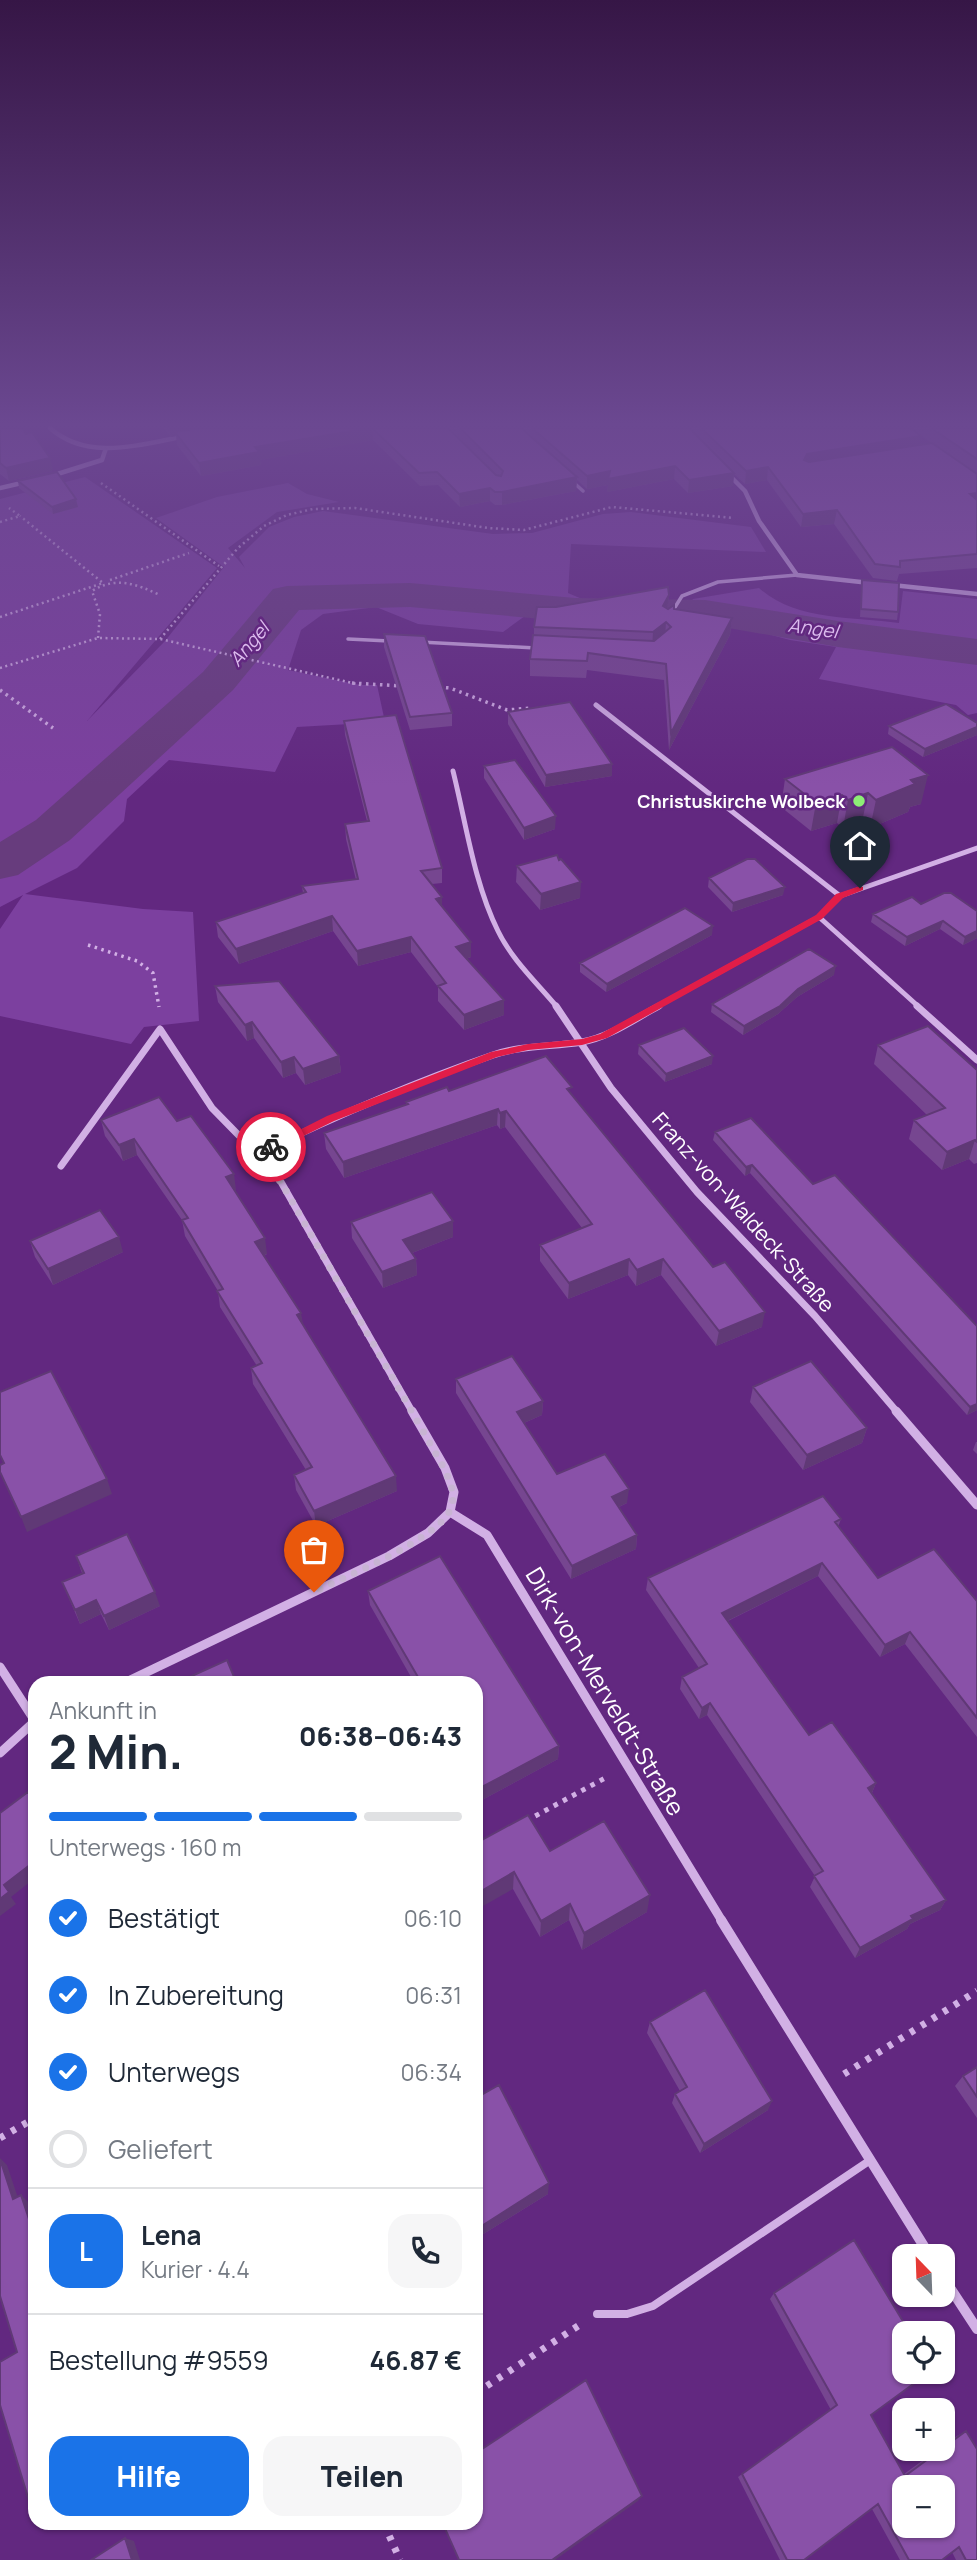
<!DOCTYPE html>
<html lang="de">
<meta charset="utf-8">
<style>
:root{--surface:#fff;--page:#f6f6f7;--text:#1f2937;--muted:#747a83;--line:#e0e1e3;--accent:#1a73e8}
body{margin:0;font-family:Manrope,sans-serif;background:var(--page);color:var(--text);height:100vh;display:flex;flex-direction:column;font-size:26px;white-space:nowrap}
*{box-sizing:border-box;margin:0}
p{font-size:23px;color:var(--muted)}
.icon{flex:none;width:38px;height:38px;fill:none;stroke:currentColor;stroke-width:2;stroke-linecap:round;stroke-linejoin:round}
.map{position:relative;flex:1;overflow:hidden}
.details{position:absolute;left:28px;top:1676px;width:455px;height:854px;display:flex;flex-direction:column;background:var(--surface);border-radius:21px;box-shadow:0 2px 5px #0004}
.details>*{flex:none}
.needle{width:46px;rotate:337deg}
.tools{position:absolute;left:892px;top:2244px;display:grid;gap:14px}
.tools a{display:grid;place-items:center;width:63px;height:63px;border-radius:14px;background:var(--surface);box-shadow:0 2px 5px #0004;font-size:35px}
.pin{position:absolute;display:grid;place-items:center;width:60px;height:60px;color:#fff;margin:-72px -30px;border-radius:50% 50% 50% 0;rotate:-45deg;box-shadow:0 0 7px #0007}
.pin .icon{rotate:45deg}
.courier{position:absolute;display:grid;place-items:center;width:70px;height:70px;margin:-35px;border:5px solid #e11d48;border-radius:50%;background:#fff;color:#222;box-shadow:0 2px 9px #0007}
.overview em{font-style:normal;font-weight:800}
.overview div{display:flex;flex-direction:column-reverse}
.overview{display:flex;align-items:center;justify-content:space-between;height:119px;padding:0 21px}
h1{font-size:46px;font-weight:800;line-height:52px}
.bar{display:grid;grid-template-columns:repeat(4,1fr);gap:10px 7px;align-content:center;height:84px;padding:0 21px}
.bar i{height:9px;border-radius:5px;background:var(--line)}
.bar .selected{background:var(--accent)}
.bar p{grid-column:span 4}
.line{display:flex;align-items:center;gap:18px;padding:0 21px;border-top:2px solid var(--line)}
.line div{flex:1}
.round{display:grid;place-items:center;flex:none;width:74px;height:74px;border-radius:21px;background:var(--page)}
ol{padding:0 21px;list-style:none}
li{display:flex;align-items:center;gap:21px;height:77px}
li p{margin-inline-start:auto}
li .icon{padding:7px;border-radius:50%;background:var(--accent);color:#fff;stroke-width:4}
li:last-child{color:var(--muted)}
li i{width:38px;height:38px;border:4px solid var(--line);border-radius:50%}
.button{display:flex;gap:14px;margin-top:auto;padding:14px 21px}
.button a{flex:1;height:80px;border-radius:21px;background:var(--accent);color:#fff;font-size:28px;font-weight:800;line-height:80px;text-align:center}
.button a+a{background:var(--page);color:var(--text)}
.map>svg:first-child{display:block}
</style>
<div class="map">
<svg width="977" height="2560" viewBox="0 0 977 2560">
<rect width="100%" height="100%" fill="#622880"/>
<path fill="#7c409f" d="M85 477 217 568 87 721 165 641 224 567 156 518 217 497 288 483 307 494 339 502 277 512 228 548 245 568 239 557 269 527 294 517 323 511 493 534 532 533 603 514 631 512 751 527 766 552 571 544 568 593 589 602 403 590 279 596 233 654 251 658 283 616 302 605 378 601 529 613 503 632 418 624 376 607 323 614 301 630 288 670 360 685H377L385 722 297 727 275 772 169 760 127 799 124 821 77 868 25 894 143 909 193 912 199 1021 144 1027 131 1044 0 1016V929L23 895 0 907V499Z
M759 588C795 621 853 617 899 623L903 591 977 599V713L968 715 956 705 819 679 836 647 790 640 745 628 678 622 693 599Z"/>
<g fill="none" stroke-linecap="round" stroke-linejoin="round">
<path fill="#673c7d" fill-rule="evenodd" d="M410 583 575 598 705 600 838 621 977 639V665L838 647 705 624 575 622 410 607 299 610 233 690 70 840 18 875 0 879V842L36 820 203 672 273 589 287 586Z"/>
<path stroke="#d2b0e5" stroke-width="2.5" stroke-dasharray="2 3.5" stroke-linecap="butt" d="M101 483 219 566
M0 522 20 516 9 508
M110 580 189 553
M0 617 103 583 20 516
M98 638 100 614 92 591C116 576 136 584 160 595
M160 639 238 548 264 526 287 515 313 509 355 508 488 528 524 530 612 507 734 518
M0 668 98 638 160 639 361 685"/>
<path stroke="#d2b0e5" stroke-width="3.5" stroke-dasharray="2.5 4.5" stroke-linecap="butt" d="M352 683 402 686
M439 687 450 688 507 710 531 708
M0 690 53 728
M88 945 137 961 153 973 159 1007"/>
<path stroke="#d2b0e5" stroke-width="5" stroke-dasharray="4.5 6" stroke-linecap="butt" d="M526 1821 607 1777"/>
<path stroke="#d2b0e5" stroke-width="7" stroke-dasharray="5 8" stroke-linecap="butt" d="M844 2074 977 1991
M0 2138 35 2118
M476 2393 578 2326
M384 2524 400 2560"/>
<path stroke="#d2b0e5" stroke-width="3.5" d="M573 482 583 491
M672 612 682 596 718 582 797 575
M348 639 389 641
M420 642 536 648"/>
<path stroke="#d2b0e5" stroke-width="8" d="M597 2314H627L653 2306 869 2161"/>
<path stroke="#d2b0e5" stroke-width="4.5" d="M50 428C88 462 141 444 186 436
M727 473 745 491 759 521 797 575 870 583
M51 476 102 460 106 448
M0 488 26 482
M892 585 977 594"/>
<path stroke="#d2b0e5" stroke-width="5" d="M596 705 840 896
M453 771C466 823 474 883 498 931 512 960 537 983 557 1007
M819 917 919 1007
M656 1007 819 917 840 896 977 848"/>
<path stroke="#d2b0e5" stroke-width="7" d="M556 1006 611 1088 697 1192 815 1316 898 1413
M917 1006 977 1060
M61 1166 160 1029 212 1108 257 1154
M413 1413 281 1182 257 1154C334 1117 412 1083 493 1055 522 1045 552 1047 582 1042 610 1037 634 1019 659 1006"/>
<path stroke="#d2b0e5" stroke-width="9" d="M412 1411 445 1468 454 1492 450 1512
M896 1411 977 1505
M450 1512 487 1535 722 1921
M0 1667 35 1721
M122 1684 389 1556 428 1533 450 1512
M0 1753 35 1721"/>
<path stroke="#d2b0e5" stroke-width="10" d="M721 1920 930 2256
M943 2277 977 2329"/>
</g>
<path fill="#764690" d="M0 428 53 471 9 481 0 474Z
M163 428H910L920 445 949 455 910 428H977V568L899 574 897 581 873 578 834 524 801 527 767 480 745 484 734 474 733 486 688 493 674 479 607 492 608 485 587 489 577 480 576 491 502 505H495L490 501 460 507 438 485 420 486 373 440 260 460 261 465 201 476 177 445 176 436 171 437Z
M18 481 78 507 53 514 19 488Z
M862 580 898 612 897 620 860 617Z
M669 595 667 609H674L732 618 730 635 669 750 664 680 587 670 586 678 530 676V659L534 635V627L556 607Z
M384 634 452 713V726L410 730 384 647Z
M508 712 612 764V776L545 787 508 724Z
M344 721 442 868V883L432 884 442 907 471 942V957L466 959 504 1015 464 1030 438 1001V987L411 952 358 966 333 931 239 964 218 937 216 922 303 893 302 886 356 880 346 839 345 824 367 821 345 735Z
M977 723V735L923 757 888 734 889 726Z
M484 766 555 829 524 840 484 778Z
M785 779 921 804 910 807 908 812 870 828 862 822 843 828 837 823 811 831 781 807Z
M559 860 580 898 540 910 516 882 517 866Z
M709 878 783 895 732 912 708 887Z
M921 904 977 911V938L963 945 940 929 905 946 871 922 873 914Z
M712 935 606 992 580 972V963Z
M834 975 797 997 778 1014 743 1035 711 1012 712 1004Z
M215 986 339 1056 341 1072 305 1085 296 1073 283 1078 254 1038 247 1041 218 1002Z
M639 1045 712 1064 665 1082 638 1054Z
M878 1045 977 1070V1163L974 1164 969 1159 942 1170 909 1139 914 1120 927 1115 874 1064Z
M449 1091 571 1094 762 1327 716 1346 661 1275 636 1286 628 1275 568 1299 540 1261V1245L582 1228 505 1127 500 1129 497 1125 344 1178 326 1149 324 1133 406 1105V1102Z
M101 1120 177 1121 236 1190H235L267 1254 264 1256 397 1491 316 1526 296 1490 294 1475 306 1470 253 1384 251 1368 257 1366 220 1307 218 1291 185 1236 182 1220 137 1155 123 1161 105 1136Z
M715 1132 813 1184 977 1410 967 1415 750 1173 745 1176 713 1140Z
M351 1222 453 1237 412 1253 416 1259 417 1275 383 1288 352 1238Z
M30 1241 123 1252 53 1285 35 1257Z
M456 1379 543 1401 542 1415 524 1423 557 1474 627 1503 619 1507 637 1535 636 1549 571 1579 456 1393Z
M753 1387 867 1428 862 1443 803 1470 750 1402Z
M976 1442H977V1454L973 1450Z
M841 1519 838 1527 878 1578 977 1601V1737L905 1644 880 1657 818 1576 728 1621 809 1735 876 1783 872 1793 946 1900 940 1910 910 1924 907 1929 855 1958 810 1887 815 1876 707 1715 699 1719 680 1689 682 1677 699 1668 646 1590 648 1578Z
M76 1556 160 1606 109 1630 101 1614 80 1624 62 1582 82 1573Z
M440 1556 559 1746 558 1759 482 1800 476 1789V1684H415L370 1605 368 1591Z
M476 1843 550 1851 647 1912 582 1950 569 1920 540 1937 513 1889Z
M650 2022 768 2110 700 2153 672 2103 675 2094 680 2091 647 2033Z
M977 2067V2118L955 2086 963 2076Z
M476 2098 548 2194 480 2236 476 2228Z
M774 2293 871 2415 904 2474 940 2448H943V2446L957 2436 966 2431 977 2560H956L952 2552 942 2560H900L872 2509 804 2560H780L738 2477 831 2410 770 2299Z"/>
<path fill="#603976" d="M169 428H216L175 432 176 436 171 437Z
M372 428 373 440 260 460 261 465 201 476 199 463 255 447Z
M921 436 919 449 805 467 804 460 807 454Z
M50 458 53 471 9 481 6 468Z
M675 466 674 479 607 492 608 485 587 489V476L610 471Z
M768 467 767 480 745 484 746 471Z
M734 473 733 486 688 493 689 480Z
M577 477 576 491 502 505V492Z
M490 488V501L460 507 459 494Z
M977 493V506L970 494Z
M76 499 78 507 53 514 52 507Z
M837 510 834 524 801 527 803 514Z
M669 595 667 611 663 606Z
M732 618 730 635 669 750 671 733Z
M666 622 665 639 652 649 653 632Z
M977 727V735L923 757 925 749Z
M612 764V776L545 787 546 775Z
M928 775 921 804 910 807 908 812 870 828 876 800 911 780Z
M868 793 862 822 843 828 848 800Z
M842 795 837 823 811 831 816 803Z
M556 816 555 829 524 840V828Z
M581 882 580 898 540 910 541 894Z
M785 887 783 895 732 912 733 903Z
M442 897V912L436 899Z
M332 916 333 931 239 964 236 949Z
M943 921 940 929 905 946 907 937Z
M713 926 712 935 606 992 607 984Z
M977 931V938L963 945 965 937Z
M411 937V952L358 966 357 951Z
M471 942V957L456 962V947Z
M836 966 834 975 797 997 778 1014 743 1035 744 1026 798 989Z
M504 1000V1015L464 1030V1015Z
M252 1022 254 1038 247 1041 245 1025Z
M339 1056 341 1072 305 1085 303 1069Z
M713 1056 712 1064 665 1082 666 1074Z
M294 1057 296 1073 283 1078 281 1062Z
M498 1109 497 1125 344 1178 343 1162Z
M506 1111 505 1127 500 1129V1113Z
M134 1139 137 1155 123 1161 119 1145Z
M975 1140 969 1159 942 1170 947 1152Z
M752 1165 750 1173 745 1176 746 1167Z
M234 1174 236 1190 229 1193 226 1177Z
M453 1221V1237L404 1256 403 1240Z
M119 1237 123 1252 53 1285 48 1269Z
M265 1238 267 1254 257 1258 255 1242Z
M416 1259 417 1275 383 1288 382 1272Z
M629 1259 628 1275 568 1299 569 1283Z
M663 1259 661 1275 636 1286 637 1270Z
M765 1312 762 1327 716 1346 719 1331Z
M301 1313 304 1329 297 1315Z
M543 1401 542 1415 517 1426V1412Z
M977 1404V1410L967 1415 970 1407Z
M867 1428 862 1443 803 1470 807 1455Z
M396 1476 397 1491 316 1526 314 1511Z
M107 1479 112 1494 27 1532 21 1517Z
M629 1489 627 1503 610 1511 612 1497Z
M637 1535 636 1549 571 1579 572 1566Z
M822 1563 818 1576 719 1625 722 1613Z
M155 1592 160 1606 109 1630 104 1616Z
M96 1600 101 1614 80 1624 75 1610Z
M910 1632 905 1644 880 1657 885 1645Z
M710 1703 707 1715 699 1719 702 1708Z
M559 1746 558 1759 482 1800V1787Z
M876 1783 871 1795 868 1788Z
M35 1861V1878L11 1897 16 1904 0 1916V1899L4 1885Z
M514 1872 513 1889 476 1910V1894Z
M650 1895 647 1912 582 1950 584 1933Z
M946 1900 940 1910 910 1924 907 1929 855 1958 860 1948 911 1916Z
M570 1904 569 1920 540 1937 541 1921Z
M772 2101 768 2110 700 2153 704 2144Z
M0 2158 7 2165 21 2207 13 2199Z
M549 2183 548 2194 480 2236V2227Z
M21 2195 29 2203 35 2221V2233L33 2231Z
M642 2496 638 2501 555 2560H552Z
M125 2538 134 2541 140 2560H132Z"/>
<path fill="#8951a8" stroke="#603976" stroke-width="2" fill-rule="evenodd" d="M0 428H22L26 434 32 432 50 458 6 468 0 463Z
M200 428H371L255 447 259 452 199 463 175 432Z
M372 428H448L496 475 501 476 503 471 460 428H521L577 477 502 492H495L490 488 459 494 437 472 419 473Z
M532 428H689L734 473 689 480 675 466 608 479 610 471 587 476Z
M701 428H910L921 436 807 454 804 460 809 462 932 443 977 474V493L970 494 977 500V554L900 561V567L875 564 837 510 803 514 768 467 746 471Z
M931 428H977V459Z
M57 472 76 499 52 507 18 481Z
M862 580 899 583 898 612 861 609Z
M668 587 669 595 663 606 668 609 674 605V609L732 618 671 733 666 664 588 653 587 661 530 659 533 635 654 641 671 627 666 622 653 632 534 627 537 607H556Z
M384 634 425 636 452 713 410 717Z
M570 702 612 764 546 775 508 712Z
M946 704 977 723V727L925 749 889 726Z
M396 715 442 868 421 871 442 897 436 899 471 942 456 947 504 1000 464 1015 438 986 446 983 411 937 357 951 332 916 236 949 216 922 306 892 302 886 358 879 345 824 369 821 344 721Z
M892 747 928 775 911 780 915 784 876 800 868 793 848 800 842 795 816 803 785 779Z
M515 760 556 816 524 828 484 766Z
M557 855 559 860 561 859 581 882 541 894 517 866Z
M747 859H755L785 887 733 903 709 878Z
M944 893H951L977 911V931L965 937 943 921 907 937 873 914 912 897 921 904Z
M685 908 713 926 607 984 580 963Z
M809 949 836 966 798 989 780 1006 744 1026 712 1004Z
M279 981 339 1056 303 1069 294 1057 281 1062 252 1022 245 1025 215 986Z
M928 1026 977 1070V1142L975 1140 947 1152 914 1120 945 1108 878 1045Z
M684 1028 713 1056 666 1074 639 1045Z
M546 1056 572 1087 567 1089 713 1267 725 1262 765 1312 719 1331 663 1259 637 1270 629 1259 569 1283 540 1245 592 1224 506 1111 500 1113 498 1109 343 1162 324 1133 408 1104 406 1102 447 1087 449 1091Z
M159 1097 177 1121 191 1116 234 1174 226 1177 265 1238 255 1242 301 1313 297 1315 396 1476 314 1511 294 1475 312 1467 251 1368 262 1363 217 1291 223 1289 182 1220 188 1218 134 1139 119 1145 101 1120Z
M751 1118 813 1184 835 1175 977 1326V1404L970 1407 752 1165 746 1167 715 1132Z
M432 1192 453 1221 403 1240 416 1259 382 1272 351 1222Z
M100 1210 119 1237 48 1269 30 1241Z
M512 1356 543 1401 517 1412 557 1474 605 1454 629 1489 612 1497 637 1535 572 1566 456 1379Z
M811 1361 867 1428 807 1455 753 1387Z
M51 1371 107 1479 21 1517 0 1472V1465L4 1463 0 1455V1392Z
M823 1496 841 1519 835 1522 878 1578 934 1549 977 1601V1718L910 1632 885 1645 822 1563 722 1613 809 1735 832 1722 876 1783 868 1788 946 1900 911 1916 913 1919 860 1948 814 1876 823 1871 710 1703 702 1708 682 1677 707 1664 648 1578Z
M127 1534 155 1592 104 1616 96 1600 75 1610 62 1582 84 1573 76 1556Z
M440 1556 559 1746 482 1787 476 1777V1684H422L368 1591Z
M227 1660 237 1684H174Z
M28 1792 35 1801V1861L4 1885 9 1892 0 1899V1813Z
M528 1815 550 1851 604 1821 650 1895 584 1933 570 1904 541 1921 514 1872 476 1894V1843Z
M705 1990 772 2101 704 2144 675 2094 687 2087 650 2022Z
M977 2067V2097L963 2076Z
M499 2085 549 2183 480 2227 476 2219V2098Z
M0 2159 13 2199 21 2195 33 2231 35 2230V2501L30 2504 0 2405V2362L17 2352 0 2296Z
M854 2240 910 2333H905V2371H931L871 2415 905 2476 966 2431 977 2449V2560H966L959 2547 942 2560H909L878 2504 804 2560H787L742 2474 837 2405 774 2293ZM905 2487H943V2525H905Z
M586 2380 642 2496 552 2560H459L443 2524H476V2453Z
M125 2538 132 2560H91Z"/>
<linearGradient id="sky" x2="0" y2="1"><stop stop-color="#361646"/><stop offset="0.54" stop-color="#6b4891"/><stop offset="1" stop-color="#6b4891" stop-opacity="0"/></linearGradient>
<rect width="977" height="786" fill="url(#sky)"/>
<path fill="#e11d48" d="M860 886 863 887V890L843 898 822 919 607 1038 582 1045 528 1050 497 1057 334 1121 275 1150 266 1147 327 1116 491 1052 528 1044 582 1039 600 1034 816 915 836 894Z"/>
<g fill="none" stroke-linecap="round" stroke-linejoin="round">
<path stroke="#c8b4d3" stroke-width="7" stroke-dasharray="0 12.6" d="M271 1147 257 1154 281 1182 444 1468C450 1482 457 1495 450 1510 438 1539 344 1577 314 1592"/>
</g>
<circle fill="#8ded76" stroke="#622880" stroke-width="2.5" cx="859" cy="801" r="7"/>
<g text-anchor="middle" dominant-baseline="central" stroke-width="5" stroke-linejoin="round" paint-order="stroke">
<g font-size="18" font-weight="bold" fill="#fff" stroke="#622880" text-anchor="end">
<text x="845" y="801">Christuskirche Wolbeck</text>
</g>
<g font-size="19" font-style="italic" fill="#dbbbed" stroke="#622880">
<text transform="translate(813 628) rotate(8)">Angel</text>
<text transform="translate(249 644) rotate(-50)">Angel</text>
</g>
<g font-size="21" fill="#fff" stroke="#622880">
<text transform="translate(744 1212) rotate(48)">Franz-von-Waldeck-Straße</text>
</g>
<g font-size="24" fill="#fff" stroke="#622880">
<text transform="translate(606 1691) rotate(59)">Dirk-von-Merveldt-Straße</text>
</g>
</g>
</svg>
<div class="tools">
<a><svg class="needle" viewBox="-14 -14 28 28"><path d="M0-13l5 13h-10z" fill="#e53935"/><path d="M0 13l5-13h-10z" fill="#747a83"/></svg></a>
<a><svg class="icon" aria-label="locate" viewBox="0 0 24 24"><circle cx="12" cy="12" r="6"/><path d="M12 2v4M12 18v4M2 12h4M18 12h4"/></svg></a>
<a>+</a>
<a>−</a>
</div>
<div class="pin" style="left:314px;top:1592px;background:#ea580c"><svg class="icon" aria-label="bag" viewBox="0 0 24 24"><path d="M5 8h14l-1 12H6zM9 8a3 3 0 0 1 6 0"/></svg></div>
<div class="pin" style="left:860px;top:888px;background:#1f2937"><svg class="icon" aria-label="home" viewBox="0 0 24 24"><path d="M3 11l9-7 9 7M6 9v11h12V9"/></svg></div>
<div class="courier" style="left:271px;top:1147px"><svg class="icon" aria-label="bike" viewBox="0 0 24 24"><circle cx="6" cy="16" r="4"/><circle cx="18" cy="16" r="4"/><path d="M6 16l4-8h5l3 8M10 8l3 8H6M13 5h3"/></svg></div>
<section class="details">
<div class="overview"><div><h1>2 Min.</h1><p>Ankunft in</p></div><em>06:38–06:43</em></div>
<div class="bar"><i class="selected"></i><i class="selected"></i><i class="selected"></i><i></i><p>Unterwegs · 160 m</p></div>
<ol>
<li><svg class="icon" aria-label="check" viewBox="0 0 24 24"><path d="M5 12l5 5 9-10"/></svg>Bestätigt<p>06:10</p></li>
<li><svg class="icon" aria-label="check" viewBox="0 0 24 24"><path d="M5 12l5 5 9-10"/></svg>In Zubereitung<p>06:31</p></li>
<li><svg class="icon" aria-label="check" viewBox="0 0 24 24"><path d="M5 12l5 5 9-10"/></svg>Unterwegs<p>06:34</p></li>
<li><i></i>Geliefert</li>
</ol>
<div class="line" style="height:126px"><b class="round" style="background:var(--accent);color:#fff">L</b><div><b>Lena</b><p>Kurier · 4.4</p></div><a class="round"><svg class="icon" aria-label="phone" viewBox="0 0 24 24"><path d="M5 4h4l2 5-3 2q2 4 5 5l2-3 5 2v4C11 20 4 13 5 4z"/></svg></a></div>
<div class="line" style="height:91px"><div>Bestellung #9559</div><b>46.87 €</b></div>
<div class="button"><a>Hilfe</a><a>Teilen</a></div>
</section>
</div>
